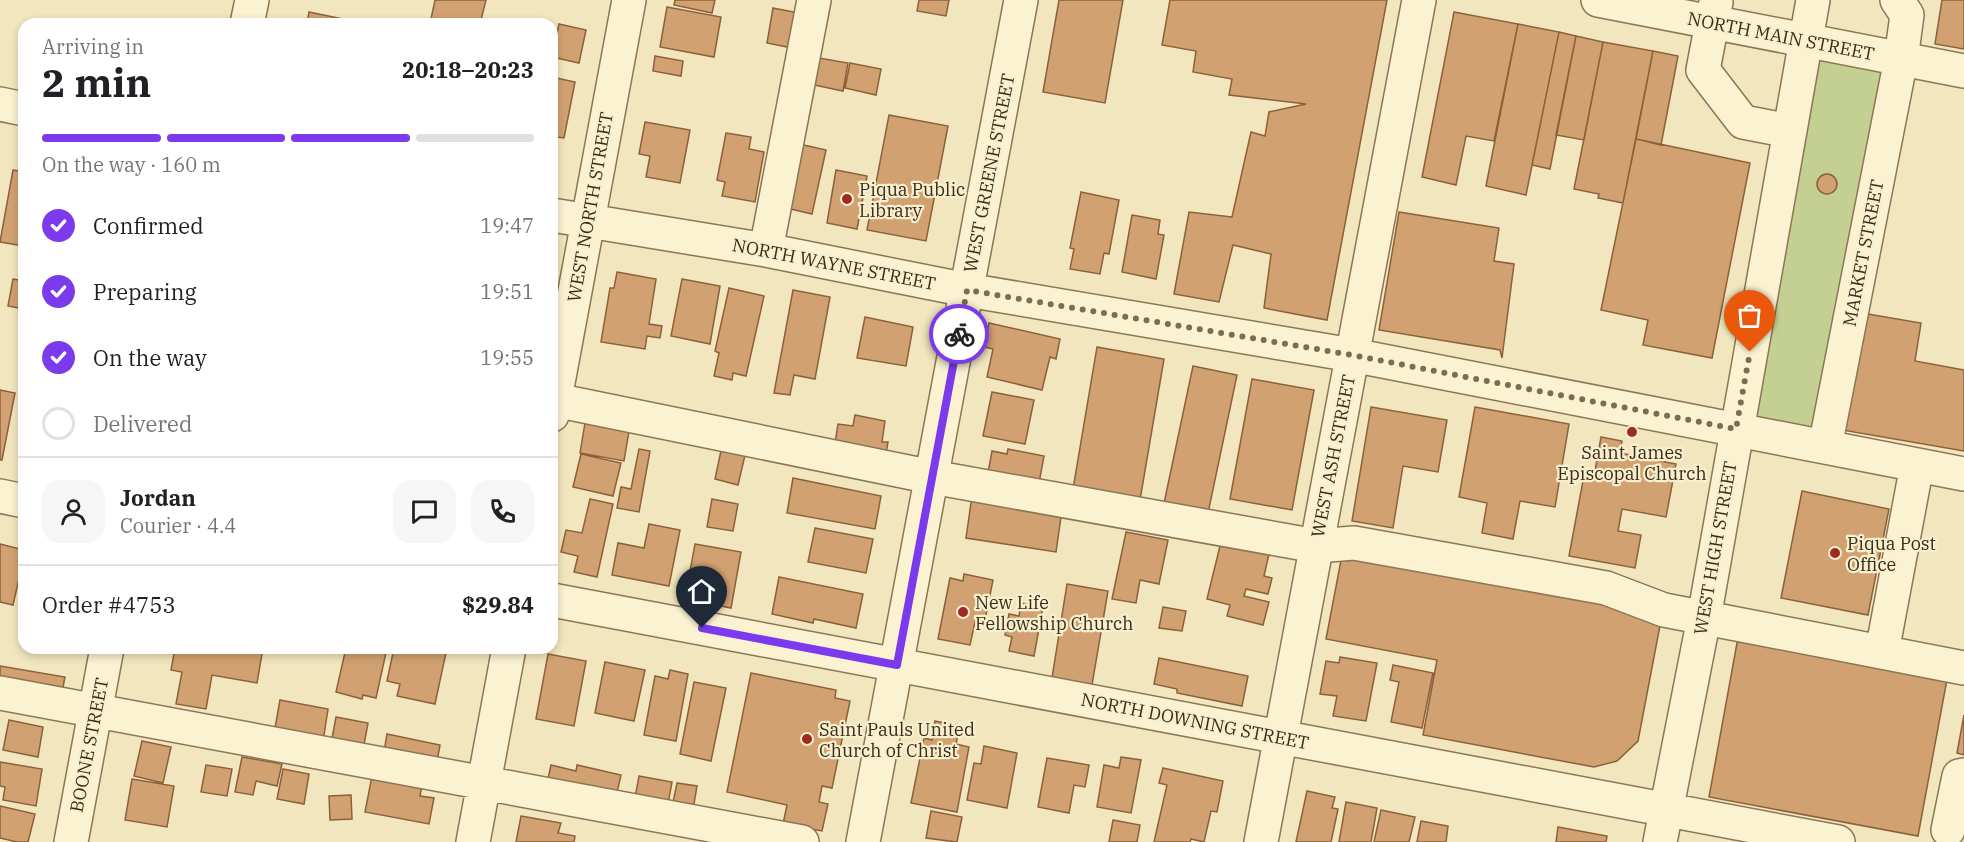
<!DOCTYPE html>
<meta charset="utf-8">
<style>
:root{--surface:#fff;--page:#f6f6f6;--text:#202124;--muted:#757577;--line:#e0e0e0;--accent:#7c3aed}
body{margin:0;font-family:"IBM Plex Serif",serif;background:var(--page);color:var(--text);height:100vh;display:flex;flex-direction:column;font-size:22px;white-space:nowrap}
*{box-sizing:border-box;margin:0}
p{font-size:20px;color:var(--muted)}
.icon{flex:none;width:33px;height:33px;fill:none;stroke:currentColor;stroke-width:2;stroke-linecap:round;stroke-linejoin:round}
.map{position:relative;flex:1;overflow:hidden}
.details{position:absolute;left:18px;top:18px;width:540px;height:636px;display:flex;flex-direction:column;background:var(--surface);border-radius:18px;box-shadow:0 3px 9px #0003}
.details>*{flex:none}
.pin{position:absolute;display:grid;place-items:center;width:51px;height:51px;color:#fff;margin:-62px -26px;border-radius:50% 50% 50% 0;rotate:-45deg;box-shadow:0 0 6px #0007}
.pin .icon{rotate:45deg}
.courier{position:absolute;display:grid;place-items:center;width:60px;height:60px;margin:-30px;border:4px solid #7c3aed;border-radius:50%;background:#fff;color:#222;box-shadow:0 2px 8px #0007}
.head em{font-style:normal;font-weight:700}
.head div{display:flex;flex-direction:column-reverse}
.head{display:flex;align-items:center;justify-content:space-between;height:102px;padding:0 24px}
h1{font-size:39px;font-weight:700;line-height:45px}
.bar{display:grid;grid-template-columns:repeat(4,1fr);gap:9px 6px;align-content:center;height:72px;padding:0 24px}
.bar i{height:8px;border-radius:4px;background:var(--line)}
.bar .selected{background:var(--accent)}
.bar p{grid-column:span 4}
.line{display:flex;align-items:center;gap:15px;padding:0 24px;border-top:2px solid var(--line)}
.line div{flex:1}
.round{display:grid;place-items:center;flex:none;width:63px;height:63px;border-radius:18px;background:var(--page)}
ol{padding:0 24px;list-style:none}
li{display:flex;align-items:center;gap:18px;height:66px}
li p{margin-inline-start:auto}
li .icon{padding:6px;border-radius:50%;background:var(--accent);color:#fff;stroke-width:4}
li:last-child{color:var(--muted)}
li i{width:33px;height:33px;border:3px solid var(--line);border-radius:50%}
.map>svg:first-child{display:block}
</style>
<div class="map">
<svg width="1964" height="842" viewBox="0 0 1964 842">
<rect width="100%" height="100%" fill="#f1e6be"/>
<path fill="#c4d092" d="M1805 40 1901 59 1825 447 1736 429Z"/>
<path fill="#d2a171" stroke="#8c603a" stroke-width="1.5" d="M435 0H486L480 24H454L431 19Z
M675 0H715L712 13 674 5Z
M919 0H949L946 16 917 11Z
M1059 0H1123L1105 103 1043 92Z
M1170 0H1387L1327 320 1264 308 1271 254 1233 245 1219 302 1174 294 1189 212 1232 217 1251 132 1265 136 1269 112 1306 104 1229 95 1232 79 1193 72 1196 51 1162 45Z
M1942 0H1964V49L1935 44Z
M667 7 721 17 714 57 660 47Z
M773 8 804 14 797 49 767 43Z
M309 12 348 20 347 24H307Z
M1454 12 1518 24 1494 141 1466 136 1456 185 1422 177Z
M559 24 586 30 579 63 552 57Z
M1518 24 1559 32 1526 195 1486 186Z
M1559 32 1576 36 1550 169 1532 165Z
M1576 36 1603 42 1584 140 1556 135Z
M1603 42 1653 51 1623 203 1598 198 1599 194 1574 189Z
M1653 51 1678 56 1661 145 1636 139Z
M655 56 683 61 681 76 653 71Z
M819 58 848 63 843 91 814 85Z
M850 63 881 69 876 95 845 88Z
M552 77 575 82 564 138 557 137 552 162Z
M889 115 948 126 926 241 867 230Z
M645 122 690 130 680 183 646 177 650 156 639 154Z
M726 133 751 137 749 149 764 152 755 202 722 196 725 182 717 180Z
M1636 139 1750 163 1712 358 1643 345 1648 320 1601 310Z
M795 143 826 150 812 214 782 207Z
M13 170 24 172V246L0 242Z
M836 170 867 176 857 229 827 223Z
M1817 184a10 10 0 1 1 20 0a10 10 0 1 1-20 0Z
M1081 192 1119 200 1109 254 1104 253 1100 274 1070 269 1074 249 1070 248Z
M1399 212 1499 228 1494 261 1514 264 1502 358 1500 350 1379 330Z
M1132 215 1160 220 1158 234 1164 235 1156 279 1122 272Z
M617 272 656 279 649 324 662 326 660 338 647 336 645 349 601 342 610 288H614Z
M13 279 24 281V309L8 306Z
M682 279 720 286 710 344 671 336Z
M729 288 764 296 746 376 733 373 732 380 714 376 719 353 715 351Z
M793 290 830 297 815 379 794 375 790 395 774 393Z
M1862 313 1921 323 1915 361 1964 370V451L1842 430Z
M865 317 913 327 906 366 857 358Z
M989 323 1060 339 1056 359 1050 357 1042 390 987 377 993 349 984 347Z
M1097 347 1164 359 1139 506 1072 495Z
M1193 366 1237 375 1207 518 1163 508Z
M1252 379 1314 390 1292 510 1230 499Z
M0 390 15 393 2 460H0Z
M992 392 1034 400 1025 444 983 436Z
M1371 407 1447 420 1438 472 1403 466 1393 528 1352 521Z
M1475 407 1569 424 1555 507 1520 501 1513 539 1482 533 1487 503 1459 497Z
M855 415 885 421 882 442H888L884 465 833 456 838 424 853 426Z
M586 417 630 425 624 461 580 453Z
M1601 437 1622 441 1620 453 1676 464 1666 517 1622 509 1618 531 1641 535 1635 568 1569 556 1585 470 1595 471Z
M722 446 746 451 738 485 715 479Z
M639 449 650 451 639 512 617 508 621 487 631 489Z
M1008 449 1044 456 1037 494 986 484 992 451 1007 454Z
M581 454 621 463 613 496 573 487Z
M793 478 881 496 875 529 787 513Z
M1802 491 1889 509 1868 615 1781 598Z
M972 496 1062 510 1056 552 966 538Z
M590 499 613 504 597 577 574 572 578 556 561 552 566 530 582 533Z
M712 499 738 504 733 531 707 527Z
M649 524 680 530 669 586 612 575 618 543 644 548Z
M815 528 873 539 866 573 808 562Z
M1126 532 1168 540 1159 584 1140 580 1136 603 1112 599Z
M1221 542 1269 554 1264 576 1272 578 1268 594 1246 589 1244 596 1269 602 1263 625 1227 616 1230 605 1207 599Z
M0 544 24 550V557L13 605 0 602Z
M695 544 741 552 731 608 685 599Z
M1342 555 1662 615 1638 741 1617 761 1594 767 1423 735 1437 660 1326 639Z
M964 574 993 580 985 620 976 618 970 645 938 639 950 578 963 581Z
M779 577 863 594 856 628 814 619 813 623 772 614Z
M1067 584 1108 591 1092 685 1052 678Z
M1021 603 1043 607 1034 656 1009 651 1012 637 1005 635 1009 614 1019 616Z
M1163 607 1186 611 1182 631 1159 628Z
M1739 632 1948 674 1918 836 1709 797Z
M175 648H263L257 683 212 675 206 709 176 704 182 672 171 670Z
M346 648H387L376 698 363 695 362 699 336 692Z
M394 648H447L435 704 397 696 400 684 387 681Z
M548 654 586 661 574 726 536 719Z
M1340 657 1377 663 1366 721 1333 716 1337 696 1320 694 1326 661 1339 663Z
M1159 658 1248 676 1242 706 1177 693V689L1154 684Z
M605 662 645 670 634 721 595 713Z
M1393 665 1433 673 1422 728 1391 722 1399 682 1390 680Z
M0 666 65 677 60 702 0 691Z
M670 670 688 674 676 741 644 735 655 676 668 679Z
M751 673 836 690 835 698 850 701 832 788 822 786 819 802 828 804 822 831 783 824 787 805 727 792Z
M694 682 726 688 711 761 680 754Z
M280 700 328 709 322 748 275 728Z
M1964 715V755L1957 753Z
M336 717 368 723 363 750 331 744Z
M9 720 43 727 38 757 3 750Z
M935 721 960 726 956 744 969 747 957 812 911 803 924 738 932 740Z
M387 734 440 745 436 767 383 758Z
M142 741 171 747 163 783 134 776Z
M984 746 1017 753 1007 808 967 800 974 763 981 764Z
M242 757 282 764 277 786 256 781 253 795 235 792Z
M1121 757 1141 760 1131 813 1097 807 1104 765 1119 768Z
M1047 758 1089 765 1085 787 1074 785 1069 813 1038 807Z
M0 762 42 769 36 806 3 800 5 787 0 786Z
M206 765 232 769 227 796 201 792Z
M551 765 576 771 577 765 621 775 616 797 546 788Z
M1163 768 1223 781 1217 812 1211 811 1204 842 1191 839 1190 842H1154L1167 785 1159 783Z
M283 769 309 774 304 804 277 799Z
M372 776 422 785 420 796 434 798 429 824 365 812Z
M639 776 672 782 666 815 633 809Z
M132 779 174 786 167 827 125 820Z
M677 783 697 786 692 816 671 812Z
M1307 791 1335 797 1332 808 1338 809 1331 842H1296Z
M351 795 352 819 330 820 329 796Z
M1346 802 1377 808 1371 842H1339Z
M0 806 35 814 28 842H17L0 838Z
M1381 810 1415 817 1409 842H1374Z
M931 811 962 817 957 842 926 838Z
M521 816 561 823 558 833 575 836 574 842H516Z
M1113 820 1140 825 1137 842H1109Z
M1421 821 1448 826 1446 842H1417Z
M1558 827 1607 836 1606 842H1556Z"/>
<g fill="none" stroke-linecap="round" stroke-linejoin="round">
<defs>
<path id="minor" d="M1598 0 1964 71
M1716 2 1703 70 1743 122 1790 131
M247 24 252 0
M0 104 24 109
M552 215 766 250 967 290 1352 355 1964 474
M766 250 814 0
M555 400 932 477 1316 546 1354 543 1606 588 1664 610 1964 668
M552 415 629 0
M1825 447 1901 59 1907 15 1897 0
M0 496 24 501
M552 600 1838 842
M1882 652 1917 465
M0 693 802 842
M1948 830 1959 776 1964 775
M71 842 107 648
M473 842 509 648
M863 842 1021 0
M1261 842 1419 0
M1660 842 1704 618 1813 0"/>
</defs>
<use href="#minor" stroke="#8b7656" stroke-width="36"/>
<use href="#minor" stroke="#fbf2d2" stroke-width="33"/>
</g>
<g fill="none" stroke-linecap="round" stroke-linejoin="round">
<path stroke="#796d54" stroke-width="6" stroke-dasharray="0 10.8" d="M959 334 967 290 1352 355 1736 429 1750 352"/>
<path stroke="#7c3aed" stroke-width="8" d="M702 628 897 665 959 334"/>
</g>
<g fill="#9e2a21" stroke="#f8efce" stroke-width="2">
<circle cx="847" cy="199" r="6"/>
<circle cx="1632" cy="432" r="6"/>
<circle cx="1835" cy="553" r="6"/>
<circle cx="963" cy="612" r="6"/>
<circle cx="807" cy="739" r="6"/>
</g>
<g text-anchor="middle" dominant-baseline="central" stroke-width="4.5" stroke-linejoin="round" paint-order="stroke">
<g font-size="18" fill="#392c1b" stroke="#f8efce">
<text transform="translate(1781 36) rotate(11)">NORTH MAIN STREET</text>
<text transform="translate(989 173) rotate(-79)">WEST GREENE STREET</text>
<text transform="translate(590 207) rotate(-80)">WEST NORTH STREET</text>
<text transform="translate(1863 253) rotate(-79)">MARKET STREET</text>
<text transform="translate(834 264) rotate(11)">NORTH WAYNE STREET</text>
<text transform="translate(1333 456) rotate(-79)">WEST ASH STREET</text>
<text transform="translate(1715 548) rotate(-80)">WEST HIGH STREET</text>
<text transform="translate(1195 721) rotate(11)">NORTH DOWNING STREET</text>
<text transform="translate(89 745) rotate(-79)">BOONE STREET</text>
</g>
<g font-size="18" fill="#392c1b" stroke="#f8efce" text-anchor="start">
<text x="859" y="189">Piqua Public<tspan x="859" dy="21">Library</tspan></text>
<text x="1632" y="452" text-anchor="middle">Saint James<tspan x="1632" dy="21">Episcopal Church</tspan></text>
<text x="1847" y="543">Piqua Post<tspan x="1847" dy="21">Office</tspan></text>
<text x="975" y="602">New Life<tspan x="975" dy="21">Fellowship Church</tspan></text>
<text x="819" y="729">Saint Pauls United<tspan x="819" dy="21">Church of Christ</tspan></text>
</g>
</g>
</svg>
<div class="pin" style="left:1750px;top:352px;background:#ea580c"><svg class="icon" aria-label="bag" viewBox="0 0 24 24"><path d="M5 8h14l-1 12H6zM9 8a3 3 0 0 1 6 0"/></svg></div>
<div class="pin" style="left:702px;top:628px;background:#1f2937"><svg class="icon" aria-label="home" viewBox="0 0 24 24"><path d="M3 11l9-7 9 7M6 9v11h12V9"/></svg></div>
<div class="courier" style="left:959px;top:334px"><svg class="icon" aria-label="bike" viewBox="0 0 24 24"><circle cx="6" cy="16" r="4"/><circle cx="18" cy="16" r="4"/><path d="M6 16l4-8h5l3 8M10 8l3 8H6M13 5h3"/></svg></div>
<section class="details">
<div class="head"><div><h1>2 min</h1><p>Arriving in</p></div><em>20:18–20:23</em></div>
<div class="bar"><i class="selected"></i><i class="selected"></i><i class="selected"></i><i></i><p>On the way · 160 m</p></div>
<ol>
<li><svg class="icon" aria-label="check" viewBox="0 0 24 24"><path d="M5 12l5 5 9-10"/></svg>Confirmed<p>19:47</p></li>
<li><svg class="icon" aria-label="check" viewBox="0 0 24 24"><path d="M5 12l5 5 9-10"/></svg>Preparing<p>19:51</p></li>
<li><svg class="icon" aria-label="check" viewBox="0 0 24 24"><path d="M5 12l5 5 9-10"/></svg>On the way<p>19:55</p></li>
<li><i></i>Delivered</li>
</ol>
<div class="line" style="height:108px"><a class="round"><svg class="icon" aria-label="person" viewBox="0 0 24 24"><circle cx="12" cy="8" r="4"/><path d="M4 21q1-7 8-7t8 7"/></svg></a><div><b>Jordan</b><p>Courier · 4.4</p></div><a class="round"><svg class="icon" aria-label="chat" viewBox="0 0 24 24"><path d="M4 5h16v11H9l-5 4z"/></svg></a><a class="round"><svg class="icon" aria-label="phone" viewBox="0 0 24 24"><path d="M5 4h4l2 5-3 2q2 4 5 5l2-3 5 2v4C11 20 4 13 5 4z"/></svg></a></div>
<div class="line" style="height:78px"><div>Order #4753</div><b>$29.84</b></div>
</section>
</div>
